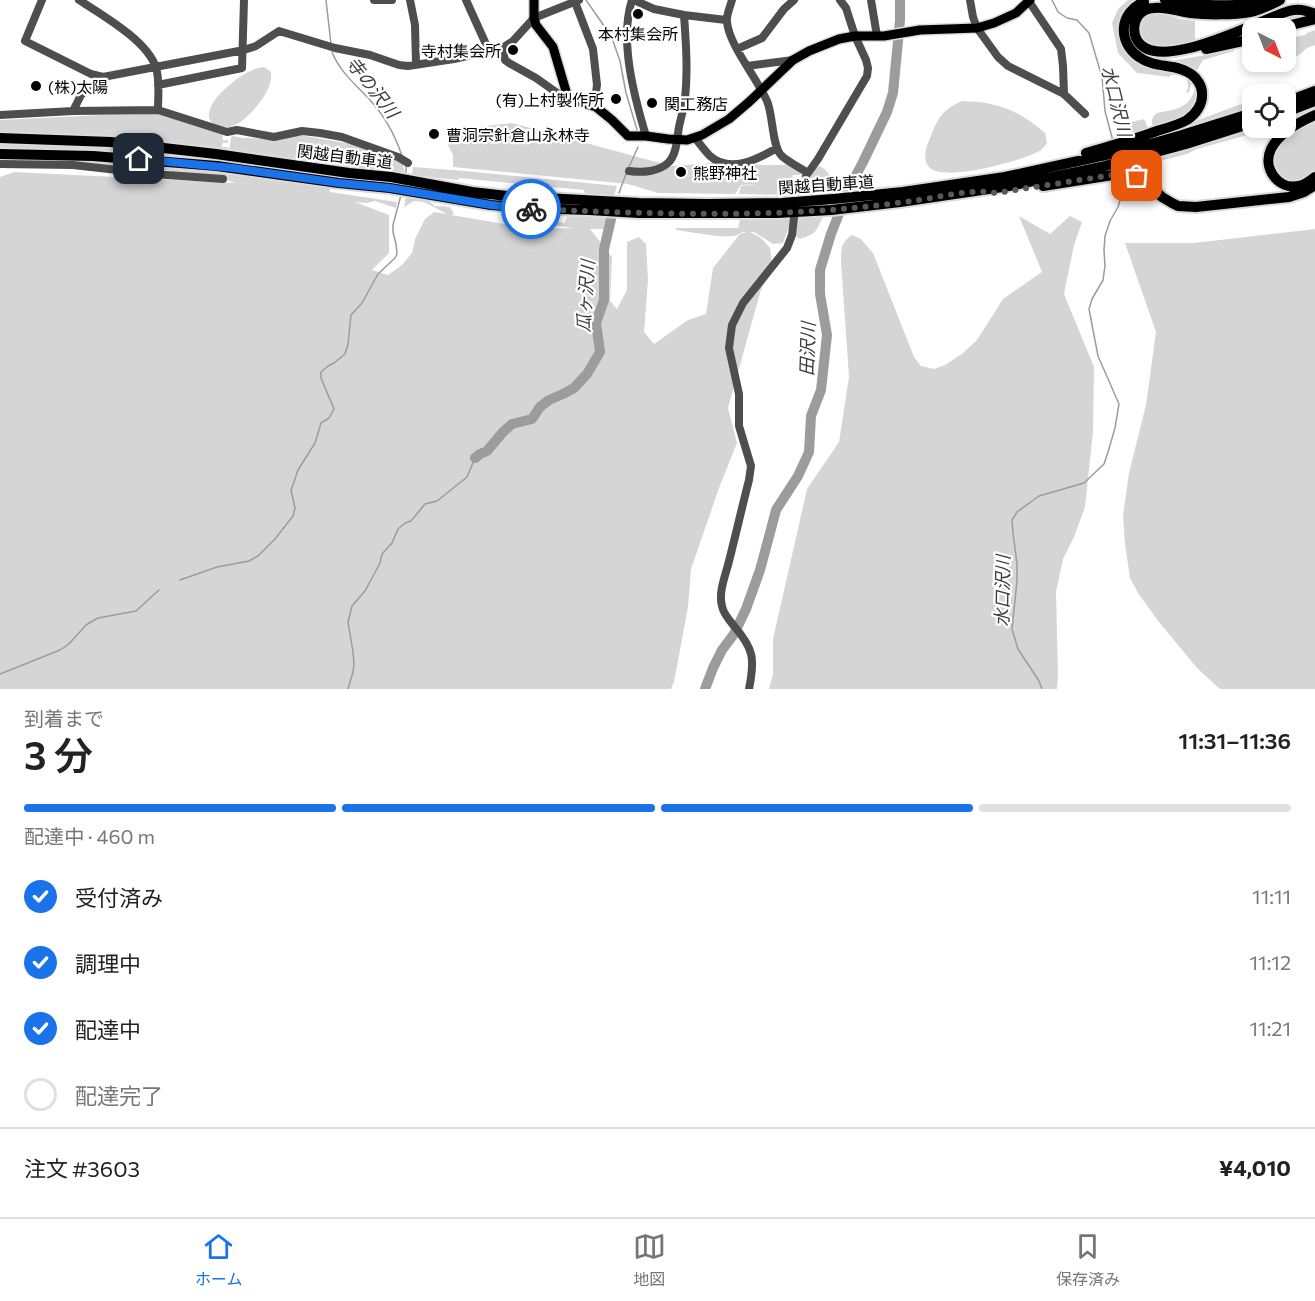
<!DOCTYPE html>
<html lang="ja">
<meta charset="utf-8">
<style>
:root{--surface:#fff;--page:#f6f6f6;--text:#222;--muted:#767676;--line:#e0e0e0;--accent:#1a73e8}
body{margin:0;font-family:Commissioner,"Noto Sans JP",sans-serif;background:var(--page);color:var(--text);height:100vh;display:flex;flex-direction:column;font-size:22px;white-space:nowrap}
*{box-sizing:border-box;margin:0}
p{font-size:20px;color:var(--muted)}
.icon{flex:none;width:33px;height:33px;fill:none;stroke:currentColor;stroke-width:2;stroke-linecap:round;stroke-linejoin:round}
.map{position:relative;height:689px;overflow:hidden}
.side{display:flex;flex-direction:column;background:var(--surface);flex:1}
.side>*{flex:none}
.needle{width:39px;rotate:138deg}
.tools{position:absolute;left:1242px;top:18px;display:grid;gap:12px}
.tools a{display:grid;place-items:center;width:54px;height:54px;border-radius:12px;background:var(--surface);box-shadow:0 3px 9px #0003;font-size:30px}
.pin{position:absolute;display:grid;place-items:center;width:51px;height:51px;color:#fff;margin:-26px;border-radius:12px;box-shadow:0 3px 9px #0006}
.courier{position:absolute;display:grid;place-items:center;width:60px;height:60px;margin:-30px;border:4px solid #1a73e8;border-radius:50%;background:#fff;color:#222;box-shadow:0 2px 8px #0007}
.overview em{font-style:normal;font-weight:600}
.overview div{display:flex;flex-direction:column-reverse}
.overview{display:flex;align-items:center;justify-content:space-between;height:102px;padding:0 24px}
h1{font-size:39px;font-weight:600;line-height:45px}
.bar{display:grid;grid-template-columns:repeat(4,1fr);gap:9px 6px;align-content:center;height:72px;padding:0 24px}
.bar i{height:8px;border-radius:4px;background:var(--line)}
.bar .selected{background:var(--accent)}
.bar p{grid-column:span 4}
.line{display:flex;align-items:center;gap:15px;padding:0 24px;border-top:2px solid var(--line)}
.line div{flex:1}
ol{padding:0 24px;list-style:none}
li{display:flex;align-items:center;gap:18px;height:66px}
li p{margin-inline-start:auto}
li .icon{padding:6px;border-radius:50%;background:var(--accent);color:#fff;stroke-width:4}
li:last-child{color:var(--muted)}
li i{width:33px;height:33px;border:3px solid var(--line);border-radius:50%}
.dock{display:flex;justify-content:space-around;align-items:center;height:84px;border-top:2px solid var(--line);background:var(--surface);font-size:16px;color:var(--muted)}
.dock a{display:grid;justify-items:center;gap:3px}
.dock .selected{color:var(--accent)}
.map>svg:first-child{display:block}
</style>
<div class="map">
<svg width="1315" height="689" viewBox="0 0 1315 689">
<rect width="100%" height="100%" fill="#fff"/>
<path fill="#d5d5d5" d="M1128 0H1136L1128 7 1122 44 1183 73 1192 82 1189 92 1186 93 1188 88 1187 78 1184 75H1171L1169 77 1137 73 1118 53 1112 23 1118 9Z
M1159 12 1179 19 1195 21V41C1183 45 1166 50 1153 45 1139 40 1133 19 1150 13 1150 12 1158 12 1159 12Z
M1315 30V45L1307 48 1299 55 1286 61V39L1305 35 1307 33Z
M1234 49V51L1203 60 1197 70 1193 67 1188 68 1164 62 1200 56Z
M264 67 271 72C272 84 267 92 260 102 253 111 243 123 232 126 227 128 223 128 218 126 199 120 214 98 224 90 234 80 250 68 264 67Z
M1196 86C1197 89 1198 92 1198 96 1198 117 1169 123 1154 129 1151 121 1151 118 1157 113 1178 109 1190 108 1196 86Z
M962 101C998 102 1018 110 1045 133L1047 143C1045 146 1044 147 1041 150 1024 161 945 182 930 168 920 159 928 143 932 133 939 116 944 109 962 101Z
M1252 102V107L1168 134 1167 132 1238 105Z
M142 113 160 114 223 133 222 149C148 141 74 133 0 132V120Z
M1144 119 1149 130 1119 141 1117 131 1120 125Z
M1315 119V170C1295 192 1265 180 1274 152 1279 138 1303 126 1315 119Z
M512 123 671 166 727 162 763 165H783L787 164 802 175H793L791 183H799L796 195 739 194 741 186 757 184 741 185 735 194 658 193 628 184 453 167V155L447 143 468 128Z
M1255 128H1272L1197 149 1187 154 1136 167 1134 162 1203 144Z
M299 135 352 144 378 151 403 163 405 174 229 150 231 138 232 136 243 138 283 139Z
M0 143 78 146 131 150 221 161C147 153 74 148 0 148Z
M0 159C75 159 148 164 222 173V177L179 174 168 170H153L73 165 0 164Z
M820 166C830 172 835 181 832 193L804 195 809 180 817 167Z
M413 167 465 171 617 186 614 196 585 193 584 190 459 178 458 180 412 175Z
M14 172 236 183 227 180 228 174 330 187V192L397 202 396 208 375 201 366 203 355 202 389 215V253L372 270 388 275 402 265 412 253 415 239 425 219 434 212 447 214 424 202 414 201 404 207 406 197 426 199 435 206 450 207 454 214 451 215 533 229 574 228 535 223V219L565 223 567 216 608 218 606 229H590L612 257 610 301 617 309 627 290V242L639 237 646 244 648 280 644 332 654 344 688 320 706 314 713 268 740 234 747 232C741 231 740 235 734 236 720 238 691 232 676 230V228H738L740 220 792 218 783 243 773 244 754 232H750L761 238 770 248 772 263 760 293 728 408 737 443 719 488 691 569 688 607 674 682 671 689H0V177Z
M823 216C817 231 815 235 799 239L795 235 799 218Z
M1019 216 1050 234 1070 216 1082 222 1074 245 1064 294 1094 367 1093 432 1085 507 1074 537 1063 559 1056 592 1058 674 1057 689H769L773 674V639L807 489 839 442 849 377 841 262C841 249 841 242 852 235L861 239 873 253 914 357 921 366 934 369 945 365 963 353 977 340 1003 299 1042 272Z
M1315 229V689H1220L1197 668 1159 622 1138 593 1130 578 1125 544 1123 516 1129 473 1146 405 1156 332 1125 243H1194Z"/>
<g fill="none" stroke-linecap="round" stroke-linejoin="round">
<path stroke="#9c9c9c" stroke-width="1.5" d="M326 0 331 44
M586 0 602 23 613 41 620 61 626 93 638 133
M1052 0 1058 12 1067 18 1077 20 1089 33 1102 77 1105 111 1113 141
M332 52C340 72 355 84 369 99 384 115 395 135 402 156
M406 166V176
M629 167 638 147
M619 193 626 174
M180 580 217 567 249 561 258 556 275 539 293 516 295 508 291 490 294 482 298 470 315 443 321 423 329 418 334 409 321 378V372L328 366 334 363 345 354 348 344 351 315 362 303 378 274 395 258 397 254 396 244 393 232V225L401 195
M0 674 60 650 69 644 86 625 98 618 136 611 159 590
M348 689 353 672 354 664 353 652 348 622 352 606 365 591 380 563 382 554 392 543 398 529 405 523 411 521 425 504 437 501 467 477 475 458
M1042 689 1039 681 1018 649 1012 629 1017 581V564L1013 533 1012 520 1017 512 1039 496 1084 483 1104 464 1108 452 1115 428 1119 404 1098 356 1089 309 1092 299 1103 280 1105 266 1104 250 1105 236 1110 221 1118 207 1123 191V180"/>
<path stroke="#9c9c9c" stroke-width="10" d="M475 458 480 454 487 451 503 432 512 424 532 419 540 407 549 400 563 394 574 388 587 374 600 352 596 323 604 300V249L611 219
M705 689 713 668 722 650 734 634 746 609 760 570 770 533 776 510 798 476 809 452 811 416 821 390 827 335 820 294V270L831 234 849 188 863 162 887 112 893 93 900 20V0"/>
<path stroke="#d9d9d9" stroke-width="8" stroke-dasharray="8 4" stroke-linecap="butt" d="M223 179 224 140
M797 206 801 188 806 176"/>
<defs>
<path id="major" d="M534 0V18L536 25 553 47 568 98 596 107 612 120 628 136H646L668 139 687 140 702 135 729 119 749 102 793 60 809 51 839 39 855 36H884L920 30 977 28 994 23 1016 13 1030 0"/>
<path id="highway" d="M1165 0C1198 6 1233 7 1266 2
M1280 0C1270 5 1261 10 1250 12 1234 15 1207 15 1190 13 1179 12 1166 6 1154 8 1148 8 1142 11 1138 16 1134 22 1133 31 1136 38 1154 78 1260 19 1289 11 1298 8 1306 10 1315 14
M1279 28 1315 19
M1206 49 1252 39
M1286 102 1315 91
M1286 112 1315 101
M1315 115C1299 122 1279 133 1271 149 1262 168 1278 190 1299 186 1305 185 1310 181 1315 177
M0 138 111 142 216 154 349 173 391 177 472 192 507 196 639 203 707 204 782 203 833 199 903 192 1005 177 1133 149 1182 135 1252 113
M1086 153C1110 146 1133 140 1157 131 1167 128 1178 125 1187 120 1196 114 1203 104 1202 93 1202 86 1197 78 1191 74 1177 63 1155 69 1139 57 1117 42 1119 12 1144 2
M0 154 93 156 217 166 339 183 390 188 491 205 530 208 589 210 639 213H777L831 210 900 202 1009 186 1101 167 1186 144 1252 123
M1119 174 1137 176 1141 178 1162 197 1172 203 1178 206 1196 207 1289 197 1304 192 1315 185
M1043 186 1125 173"/>
</defs>
<use href="#major" stroke="#dbdbdb" stroke-width="12"/>
<use href="#highway" stroke="#dbdbdb" stroke-width="14"/>
<path stroke="#4e4e4e" stroke-width="8" d="M42 0 25 41 91 74 103 77
M374 0H392
M410 0 415 25 416 64
M466 0 485 42 490 50
M632 0C619 40 634 96 646 136
M634 0 654 9 684 15 726 20
M732 0C730 7 726 16 727 22 729 45 757 78 767 101 773 114 772 146 781 155 785 160 802 169 808 173
M871 0 877 36
M970 0 973 17 977 28 998 57 1008 66 1064 94 1085 114
M1028 0 1061 49 1063 66 1064 94
M575 2 593 49 597 85 594 106
M502 48 505 60 509 63 536 78 560 95 568 98
M737 49 762 38 784 9 794 0
M747 66 793 60
M158 85 242 68 244 0
M158 110 227 132 237 130 274 137 302 131 320 133 342 137 398 157 408 163
M73 111 158 110C158 97 160 80 156 68 148 41 102 15 79 0
M0 115 73 111 81 95 103 77 244 50 256 46 279 31 335 48 370 55 399 65 408 66 454 59 502 48 513 41 534 18 579 0
M695 138C700 144 705 151 710 156 730 174 758 159 777 148
M0 164 73 165 153 174 223 179
M629 171C642 173 659 172 669 162 677 153 677 138 679 127 681 117 684 108 685 99 688 71 686 43 684 15
M806 176 818 159 867 76 868 68 866 60 855 36 846 8 840 0
M749 689C755 659 754 649 734 626 729 620 723 613 722 606 718 592 726 574 729 561 736 534 742 507 749 480L751 466 739 426V394L729 348 732 325 743 303 787 248 792 235 794 218"/>
<use href="#major" stroke="#000" stroke-width="9"/>
<use href="#highway" stroke="#000" stroke-width="10"/>
</g>
<g fill="none" stroke-linecap="round" stroke-linejoin="round">
<path stroke="#595959" stroke-width="6" stroke-dasharray="0 10.8" d="M531 209C630 213 730 217 829 210 859 208 890 204 919 200 945 196 971 189 996 193L1119 174 1137 176"/>
<path stroke="#1a73e8" stroke-width="8" d="M139 159 233 168 339 183 390 188 491 205 531 209"/>
</g>
<g fill="#000" stroke="#fff" stroke-width="2">
<circle cx="638" cy="14" r="6"/>
<circle cx="513" cy="50" r="6"/>
<circle cx="36" cy="86" r="6"/>
<circle cx="616" cy="99" r="6"/>
<circle cx="652" cy="103" r="6"/>
<circle cx="434" cy="134" r="6"/>
<circle cx="681" cy="172" r="6"/>
</g>
<g text-anchor="middle" dominant-baseline="central" stroke-width="4.5" stroke-linejoin="round" paint-order="stroke">
<g font-size="16" fill="#000" stroke="#fff" text-anchor="start">
<text x="638" y="33" text-anchor="middle">本村集会所</text>
<text x="501" y="50" text-anchor="end">寺村集会所</text>
<text x="48" y="86">(株)太陽</text>
<text x="604" y="99" text-anchor="end">(有)上村製作所</text>
<text x="664" y="103">関工務店</text>
<text x="446" y="134">曹洞宗針倉山永林寺</text>
<text x="693" y="172">熊野神社</text>
</g>
<g font-size="16" fill="#000" stroke="#fff">
<text transform="translate(345 156) rotate(7)">関越自動車道</text>
<text transform="translate(826 184) rotate(-4)">関越自動車道</text>
</g>
<g font-size="18" font-style="italic" fill="#3d3d3d" stroke="#fff">
<text transform="translate(373 87) rotate(52)">寺の沢川</text>
<text transform="translate(1117 101) rotate(76)">水口沢川</text>
<text transform="translate(585 296) rotate(-86)">瓜ヶ沢川</text>
<text transform="translate(807 349) rotate(-88)">田沢川</text>
<text transform="translate(1002 591) rotate(-89)">水口沢川</text>
</g>
</g>
</svg>
<div class="tools">
<a><svg class="needle" viewBox="-14 -14 28 28"><path d="M0-13l5 13h-10z" fill="#e53935"/><path d="M0 13l5-13h-10z" fill="#767676"/></svg></a>
<a><svg class="icon" aria-label="locate" viewBox="0 0 24 24"><circle cx="12" cy="12" r="6"/><path d="M12 2v4M12 18v4M2 12h4M18 12h4"/></svg></a>
</div>
<div class="pin" style="left:1137px;top:176px;background:#ea580c"><svg class="icon" aria-label="bag" viewBox="0 0 24 24"><path d="M5 8h14l-1 12H6zM9 8a3 3 0 0 1 6 0"/></svg></div>
<div class="pin" style="left:139px;top:159px;background:#1f2937"><svg class="icon" aria-label="home" viewBox="0 0 24 24"><path d="M3 11l9-7 9 7M6 9v11h12V9"/></svg></div>
<div class="courier" style="left:531px;top:209px"><svg class="icon" aria-label="bike" viewBox="0 0 24 24"><circle cx="6" cy="16" r="4"/><circle cx="18" cy="16" r="4"/><path d="M6 16l4-8h5l3 8M10 8l3 8H6M13 5h3"/></svg></div>
</div>
<section class="side">
<div class="overview"><div><h1>3 分</h1><p>到着まで</p></div><em>11:31–11:36</em></div>
<div class="bar"><i class="selected"></i><i class="selected"></i><i class="selected"></i><i></i><p>配達中 · 460 m</p></div>
<ol>
<li><svg class="icon" aria-label="check" viewBox="0 0 24 24"><path d="M5 12l5 5 9-10"/></svg>受付済み<p>11:11</p></li>
<li><svg class="icon" aria-label="check" viewBox="0 0 24 24"><path d="M5 12l5 5 9-10"/></svg>調理中<p>11:12</p></li>
<li><svg class="icon" aria-label="check" viewBox="0 0 24 24"><path d="M5 12l5 5 9-10"/></svg>配達中<p>11:21</p></li>
<li><i></i>配達完了</li>
</ol>
<div class="line" style="height:78px"><div>注文 #3603</div><b>¥4,010</b></div>
</section>
<nav class="dock">
<a class="selected"><svg class="icon" aria-label="home" viewBox="0 0 24 24"><path d="M3 11l9-7 9 7M6 9v11h12V9"/></svg>ホーム</a>
<a><svg class="icon" aria-label="map" viewBox="0 0 24 24"><path d="M3 6l6-2 6 2 6-2v14l-6 2-6-2-6 2zM9 4v14M15 6v14"/></svg>地図</a>
<a><svg class="icon" aria-label="saved" viewBox="0 0 24 24"><path d="M7 4h10v16l-5-4-5 4z"/></svg>保存済み</a>
</nav>
